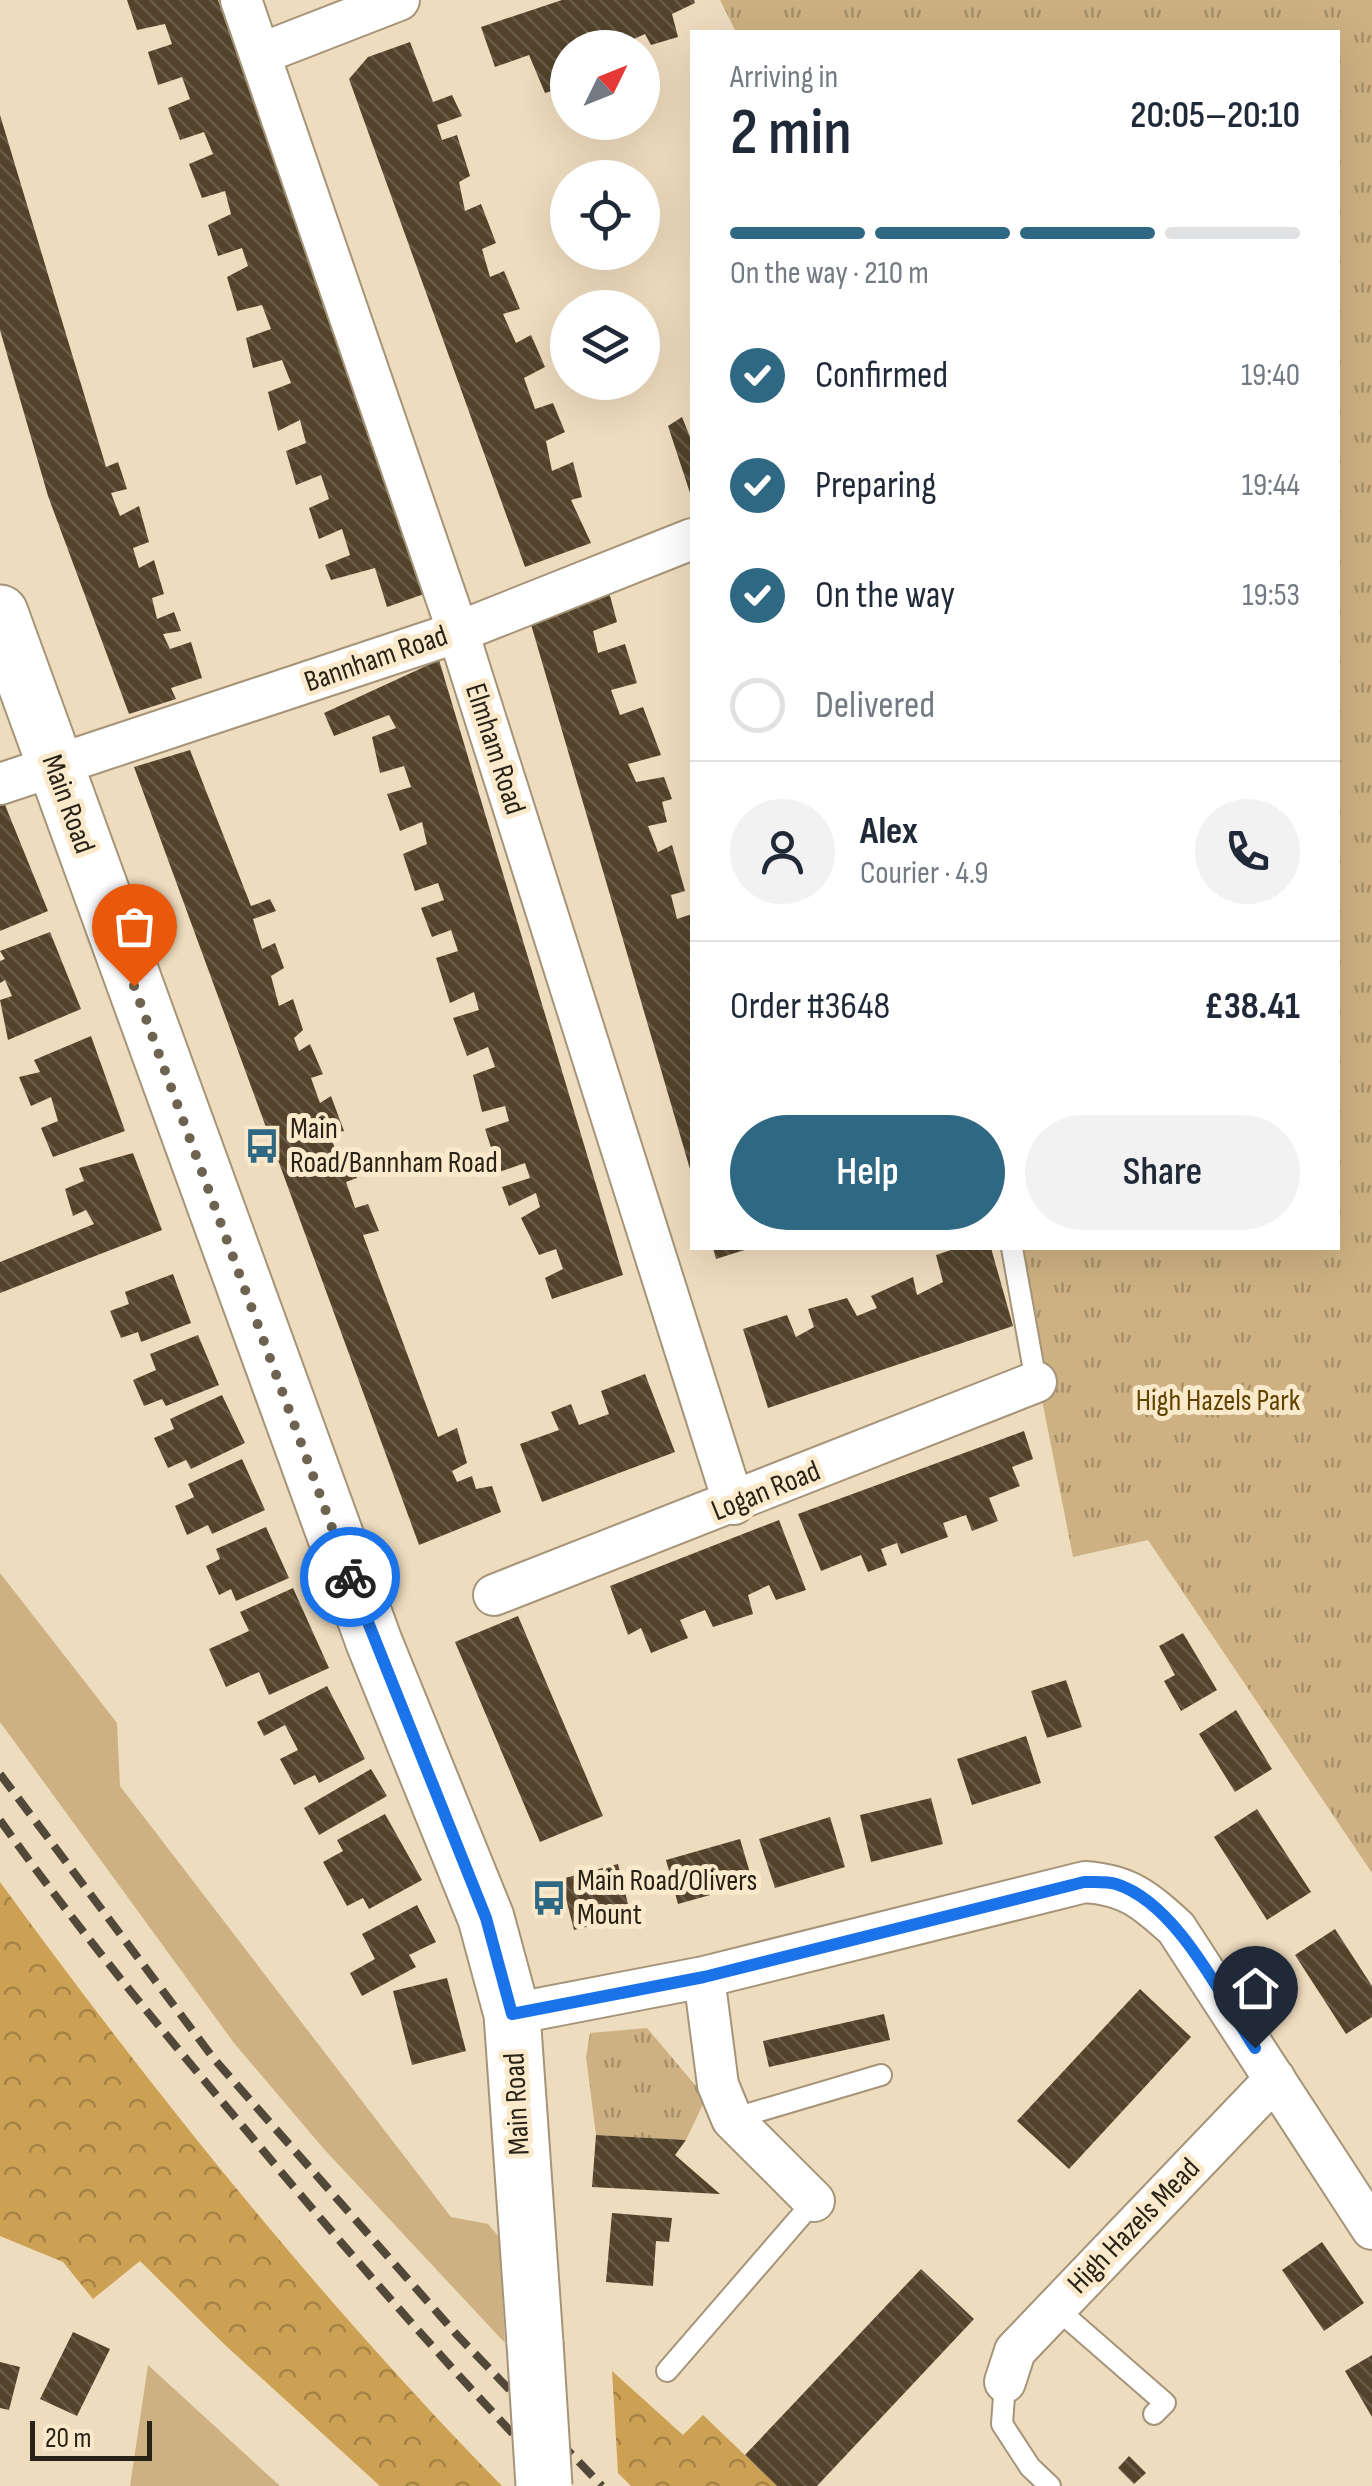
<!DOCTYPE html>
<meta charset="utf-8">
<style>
:root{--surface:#fff;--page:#f2f2f3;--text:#1f2937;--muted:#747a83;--line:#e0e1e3;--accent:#2f6882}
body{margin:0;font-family:"Sofia Sans Condensed",sans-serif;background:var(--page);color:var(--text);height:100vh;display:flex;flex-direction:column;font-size:38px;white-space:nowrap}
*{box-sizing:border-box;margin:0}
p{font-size:32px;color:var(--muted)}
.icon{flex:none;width:55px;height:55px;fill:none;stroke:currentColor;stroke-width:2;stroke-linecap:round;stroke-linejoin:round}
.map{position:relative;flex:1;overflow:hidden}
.drawer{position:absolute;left:690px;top:30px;width:650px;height:1220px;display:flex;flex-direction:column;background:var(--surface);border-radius:0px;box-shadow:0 10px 40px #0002}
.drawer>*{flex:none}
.needle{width:65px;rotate:47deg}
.fabs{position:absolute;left:550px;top:30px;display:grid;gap:20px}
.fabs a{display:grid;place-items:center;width:110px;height:110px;border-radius:50%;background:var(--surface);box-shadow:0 10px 40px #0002;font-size:50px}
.scale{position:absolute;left:30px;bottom:25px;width:122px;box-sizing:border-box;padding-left:10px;border:5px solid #292217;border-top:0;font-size:28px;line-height:35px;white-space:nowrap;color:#292217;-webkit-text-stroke:8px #fbe9cb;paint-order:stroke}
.pin{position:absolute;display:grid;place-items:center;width:85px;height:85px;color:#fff;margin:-102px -42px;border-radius:50% 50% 50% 0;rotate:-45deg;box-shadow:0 0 10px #0007}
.pin .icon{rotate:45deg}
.courier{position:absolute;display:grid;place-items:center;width:100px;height:100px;margin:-50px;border:8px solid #1a73e8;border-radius:50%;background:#fff;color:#222;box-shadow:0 2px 12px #0007}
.summary em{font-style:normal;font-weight:600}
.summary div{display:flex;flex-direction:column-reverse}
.summary{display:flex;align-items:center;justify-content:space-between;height:170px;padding:0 40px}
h1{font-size:65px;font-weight:600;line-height:75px}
.bar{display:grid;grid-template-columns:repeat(4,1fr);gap:15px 10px;align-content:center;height:120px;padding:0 40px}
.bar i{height:12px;border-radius:8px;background:var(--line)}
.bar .on{background:var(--accent)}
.bar p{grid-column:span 4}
.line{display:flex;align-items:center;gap:25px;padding:0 40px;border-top:2px solid var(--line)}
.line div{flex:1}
.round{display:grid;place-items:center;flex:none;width:105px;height:105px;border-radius:52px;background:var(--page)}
ol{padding:0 40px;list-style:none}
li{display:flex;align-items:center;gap:30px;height:110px}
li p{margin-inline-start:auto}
li .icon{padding:10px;border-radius:50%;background:var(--accent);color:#fff;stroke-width:4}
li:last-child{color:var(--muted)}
li i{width:55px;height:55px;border:5px solid var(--line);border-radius:50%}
.cta{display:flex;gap:20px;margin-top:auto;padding:20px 40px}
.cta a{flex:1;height:115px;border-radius:60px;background:var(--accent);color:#fff;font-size:40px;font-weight:600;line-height:115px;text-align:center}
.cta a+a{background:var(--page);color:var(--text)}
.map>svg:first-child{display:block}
</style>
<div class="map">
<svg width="1372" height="2486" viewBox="0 0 1372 2486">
<defs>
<pattern id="forest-crowns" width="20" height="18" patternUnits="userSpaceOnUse" patternTransform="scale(2.5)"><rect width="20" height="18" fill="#cda153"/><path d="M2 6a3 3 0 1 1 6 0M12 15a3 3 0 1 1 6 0" fill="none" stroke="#a68344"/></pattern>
<pattern id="park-tufts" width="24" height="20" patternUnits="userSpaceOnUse" patternTransform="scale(2.5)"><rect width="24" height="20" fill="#cdb182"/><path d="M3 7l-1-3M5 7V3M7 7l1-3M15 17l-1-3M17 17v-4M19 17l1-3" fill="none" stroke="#a69069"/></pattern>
<pattern id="building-back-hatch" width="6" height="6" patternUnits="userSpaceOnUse" patternTransform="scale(2.5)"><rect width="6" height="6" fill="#52432a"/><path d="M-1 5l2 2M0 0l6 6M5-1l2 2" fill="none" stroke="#685b47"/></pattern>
</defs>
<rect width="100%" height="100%" fill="#eedcbe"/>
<path fill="#cdb182" d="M0 1573 117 1723 120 1786 451 2217 488 2224 499 2237 505 2343 323 2148 234 2043 0 1722Z
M148 2365 280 2486H130Z"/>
<path fill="url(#forest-crowns)" d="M0 1882C154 2093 319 2299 502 2486H380L224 2344 140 2261 93 2299 63 2262 0 2236Z
M612 2371 683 2435 703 2415 777 2486H631L618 2473Z"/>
<path fill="url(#park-tufts)" d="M720 0H1372V1873L1148 1540 1073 1557 1012 1248H1338V32H736Z
M647 2028 706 2098 686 2140 596 2135 586 2057 590 2033Z"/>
<path fill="url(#building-back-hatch)" d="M127 0H218L427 593 387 607 375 568 331 580 325 565 350 555 342 529 319 539 309 508 329 499 321 475 296 485 286 451 306 443 300 420 278 431 268 392 291 383 282 360 253 368 246 338 271 329 262 305 237 311 227 277 248 266 242 248 218 256 208 225 231 214 225 191 202 198 189 164 213 154 204 132 180 140 168 108 190 99 182 77 158 85 148 52 172 44 165 24 137 30Z
M562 0H694L695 3 672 14 678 37 651 45 645 34 614 48H568V64L553 72 559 89 545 93 529 55 495 67 481 27Z
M410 42 433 102 452 95 462 116 437 125 442 140 457 135 470 176 459 182 465 211 481 204 496 243 482 249 490 277 504 271 520 309 503 314 516 343 531 335 545 367 524 378 535 409 553 403 565 432 546 441 552 471 573 462 582 497 571 500 591 543 525 567 349 79 368 57Z
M0 115 106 467 118 462 127 489 111 493 120 516 139 506 149 542 133 548 139 568 154 560 164 594 152 598 157 619 174 612 181 631 163 634 170 649 191 642 202 678 171 688 176 699 129 714 48 496 0 330Z
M682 417 692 442V499L668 426Z
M609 592 617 622 593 631 598 653 625 644 637 683 611 690 620 715 643 707 661 755 628 764 636 782 664 777 672 799 662 802 667 822 648 826 658 852 672 845 685 891 671 895 677 919 692 914V1176L530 621Z
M439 660 623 1275 552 1299 545 1278 563 1269 556 1249 539 1255 521 1218 540 1207 536 1193 509 1206 502 1187 530 1178 525 1163 499 1172 485 1129 509 1121 505 1106 482 1112 473 1075 495 1067 488 1047 467 1056 453 1018 479 1010 474 992 450 1003 436 958 458 951 451 930 432 937 421 908 444 900 438 883 415 891 403 854 427 844 422 822 400 831 387 794 411 787 404 766 380 773 372 737 396 728 389 715 334 736 324 713Z
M190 750 251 906 270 899 276 911 253 919 262 949 275 943 284 968 271 976 279 1006 293 999 303 1030 294 1038 299 1051 310 1044 323 1074 311 1078 320 1103 331 1096 344 1131 329 1134 336 1150 347 1148 357 1178 346 1182 355 1208 368 1204 379 1231 363 1235 438 1437 457 1428 467 1463 452 1471 457 1482 472 1476 476 1489 492 1486 501 1512 419 1545 134 767Z
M3 800 48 911 0 931V802Z
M50 932 81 1009 8 1040 0 1000 12 996 5 980 0 983V961L5 959 0 951Z
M91 1036 125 1131 53 1157 41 1128 58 1121 51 1097 31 1106 19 1077 40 1072 34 1060Z
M133 1153 162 1230 0 1293V1262L94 1224 86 1210 73 1216 65 1189 84 1181 79 1168Z
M713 1248H751L716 1259Z
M957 1248H991L1013 1326 768 1408 743 1329 787 1315 796 1337 814 1327 808 1309 847 1298 857 1316 877 1308 871 1296 913 1277 917 1295 943 1282 936 1255Z
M173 1274 191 1323 141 1342 138 1332 121 1338 110 1311 129 1304 125 1292Z
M198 1335 219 1385 166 1406 162 1399 144 1406 133 1380 156 1370 150 1354Z
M645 1374 675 1452 542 1502 520 1444 559 1430 551 1412 571 1404 579 1425 609 1414 601 1391Z
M222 1395 245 1443 191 1469 186 1460 168 1468 154 1438 174 1429 170 1419Z
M1024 1431 1033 1459 1012 1467 1020 1486 989 1498 998 1521 972 1531 966 1515 943 1523 948 1537 901 1554 897 1543 881 1549 887 1565 868 1572 861 1555 821 1571 798 1514Z
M242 1459 265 1510 212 1534 208 1525 187 1535 175 1506 194 1497 188 1484Z
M779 1520 806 1590 776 1600 769 1585 748 1595 753 1614 713 1627 705 1610 680 1620 688 1638 651 1653 641 1628 628 1635 610 1586Z
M266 1527 289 1578 236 1601 231 1589 219 1595 206 1566 220 1559 216 1549Z
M293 1588 329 1668 269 1695 259 1672 226 1687 209 1649 249 1631 240 1612Z
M518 1616 603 1816 540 1842 455 1642Z
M1183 1633 1217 1690 1181 1711 1164 1681 1175 1675 1159 1646Z
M1066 1680 1082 1727 1047 1738 1031 1691Z
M327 1686 365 1759 319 1783 315 1775 294 1785 280 1759 298 1750 285 1725 264 1736 257 1722Z
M1236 1710 1272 1769 1235 1792 1199 1734Z
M1026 1736 1041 1783 972 1805 957 1759Z
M371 1769 387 1796 319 1835 304 1808Z
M931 1798 943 1844 871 1862 860 1815Z
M1257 1809 1311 1892 1267 1920 1214 1837Z
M385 1814 422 1880 369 1909 363 1898 347 1906 323 1862 343 1851 337 1840Z
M830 1817 845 1867 775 1888 759 1839Z
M740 1839 753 1883 678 1904 666 1860Z
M618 1864 631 1916 574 1930 561 1879Z
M417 1905 436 1942 409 1955 416 1967 362 1996 350 1973 375 1959 362 1934Z
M1335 1929 1372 1986V2017L1346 2034 1295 1955Z
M447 1978 466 2051 412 2065 393 1991Z
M1140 1989 1191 2037 1069 2169 1017 2121Z
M884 2014 890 2040 769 2067 763 2041Z
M596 2135 686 2140 675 2155 720 2194 592 2187Z
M612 2213 672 2218 669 2242 656 2241 653 2286 606 2282Z
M1322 2242 1364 2303 1324 2331 1282 2270Z
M921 2269 974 2319 817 2486H777L745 2455Z
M73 2332 110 2349 77 2416 40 2399Z
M1372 2355V2417L1345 2371Z
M0 2362 20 2367 9 2410 0 2408Z
M1129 2456 1146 2473 1134 2484 1118 2468Z"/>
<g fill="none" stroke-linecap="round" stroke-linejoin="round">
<defs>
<path id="lane" d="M1012 1248 1036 1382
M732 2119 881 2075
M1056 2308 1165 2403 1154 2414
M667 2371 814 2201
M1005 2382 1002 2424 1030 2467 1050 2486"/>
<path id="street" d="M241 0 458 632 734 1504
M260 54 399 0
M0 784 458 632 692 539
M494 1595 1036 1382
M704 1977 718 2085 732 2119 814 2201
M512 2014 704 1977 1085 1882C1128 1885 1145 1900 1176 1928L1372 2229
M1005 2382 1015 2351 1275 2079"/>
<path id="secondary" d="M0 613 374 1642 486 1918 512 2014 535 2343"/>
</defs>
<use href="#lane" stroke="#a59478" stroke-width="24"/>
<use href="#street" stroke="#a59478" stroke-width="44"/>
<use href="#secondary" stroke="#a59478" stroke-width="59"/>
<use href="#lane" stroke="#fff" stroke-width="20"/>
<use href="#street" stroke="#fff" stroke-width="40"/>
<use href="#secondary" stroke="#fff" stroke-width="55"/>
<path stroke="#514839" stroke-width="8" stroke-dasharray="20 10" stroke-linecap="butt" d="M0 1774 214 2059 458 2336 602 2486
M0 1820C73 1923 154 2021 235 2117 341 2244 448 2368 563 2486"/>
<defs>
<path id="secondary-bridge" d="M535 2343 544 2486"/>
</defs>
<use href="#secondary-bridge" stroke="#a59478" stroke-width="59" stroke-linecap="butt"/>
<use href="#secondary-bridge" stroke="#fff" stroke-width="55"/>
</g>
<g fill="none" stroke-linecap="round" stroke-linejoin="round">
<path stroke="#6e6351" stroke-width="10" stroke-dasharray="0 18" d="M134 986 350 1577"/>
<path stroke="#1a73e8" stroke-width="12" d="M350 1577 486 1918 512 2014 704 1977 1084 1882C1094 1882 1107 1881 1116 1884 1177 1903 1222 1998 1255 2048"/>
</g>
<defs>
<symbol id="bus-bare" viewBox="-9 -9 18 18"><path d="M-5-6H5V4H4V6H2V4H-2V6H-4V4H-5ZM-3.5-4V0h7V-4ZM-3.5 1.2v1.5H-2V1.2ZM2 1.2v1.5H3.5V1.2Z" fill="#2f6882" stroke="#fbe9cb" stroke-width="2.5" paint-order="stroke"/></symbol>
</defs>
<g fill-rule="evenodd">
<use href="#bus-bare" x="237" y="1121" width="50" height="50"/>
<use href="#bus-bare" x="524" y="1873" width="50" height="50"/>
</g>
<g text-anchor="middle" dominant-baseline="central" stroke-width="10" stroke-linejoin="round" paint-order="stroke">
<g font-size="30" fill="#292217" stroke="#fbe9cb">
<text transform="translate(376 659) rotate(-19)">Bannham Road</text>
<text transform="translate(495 749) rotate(72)">Elmham Road</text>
<text transform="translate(68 804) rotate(70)">Main Road</text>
<text transform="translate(766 1491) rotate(-22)">Logan Road</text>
<text transform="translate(517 2104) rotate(-93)">Main Road</text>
<text transform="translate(1134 2226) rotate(-46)">High Hazels Mead</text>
</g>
<g font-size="30" fill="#292217" stroke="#fbe9cb" text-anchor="start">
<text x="290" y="1129">Main<tspan x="290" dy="34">Road/Bannham Road</tspan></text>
<text x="577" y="1881">Main Road/Olivers<tspan x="577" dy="34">Mount</tspan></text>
</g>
<g font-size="30" fill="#614300" stroke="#fbe9cb">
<text x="1218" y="1401">High Hazels Park</text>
</g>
</g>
</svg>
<div class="fabs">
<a><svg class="needle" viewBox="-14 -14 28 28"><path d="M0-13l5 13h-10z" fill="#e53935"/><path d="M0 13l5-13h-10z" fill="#747a83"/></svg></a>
<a><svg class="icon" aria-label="locate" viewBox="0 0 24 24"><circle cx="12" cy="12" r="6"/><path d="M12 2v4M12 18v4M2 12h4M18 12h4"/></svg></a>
<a><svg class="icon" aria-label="layers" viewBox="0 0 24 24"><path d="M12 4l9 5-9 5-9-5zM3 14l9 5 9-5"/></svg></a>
</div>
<div class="scale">20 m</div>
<div class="pin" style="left:134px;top:986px;background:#ea580c"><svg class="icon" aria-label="bag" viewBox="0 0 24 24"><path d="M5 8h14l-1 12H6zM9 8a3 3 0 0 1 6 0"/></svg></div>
<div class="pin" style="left:1255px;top:2048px;background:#1f2937"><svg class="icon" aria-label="home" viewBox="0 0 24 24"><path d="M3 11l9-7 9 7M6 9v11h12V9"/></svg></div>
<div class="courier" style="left:350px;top:1577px"><svg class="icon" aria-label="bike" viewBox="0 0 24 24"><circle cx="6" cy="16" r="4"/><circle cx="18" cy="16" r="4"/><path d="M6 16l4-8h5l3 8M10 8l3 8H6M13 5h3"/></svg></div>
<section class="drawer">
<div class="summary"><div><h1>2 min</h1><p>Arriving in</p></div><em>20:05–20:10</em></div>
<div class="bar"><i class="on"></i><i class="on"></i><i class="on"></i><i></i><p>On the way · 210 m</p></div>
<ol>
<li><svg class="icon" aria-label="check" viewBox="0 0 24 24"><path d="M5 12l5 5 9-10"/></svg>Confirmed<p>19:40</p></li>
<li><svg class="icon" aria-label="check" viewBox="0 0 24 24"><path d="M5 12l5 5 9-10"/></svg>Preparing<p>19:44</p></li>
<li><svg class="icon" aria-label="check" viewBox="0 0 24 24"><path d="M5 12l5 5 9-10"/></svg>On the way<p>19:53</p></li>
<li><i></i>Delivered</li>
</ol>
<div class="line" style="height:180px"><a class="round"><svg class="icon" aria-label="person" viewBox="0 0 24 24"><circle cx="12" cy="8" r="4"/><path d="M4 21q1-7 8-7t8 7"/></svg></a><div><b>Alex</b><p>Courier · 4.9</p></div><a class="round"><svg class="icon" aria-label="phone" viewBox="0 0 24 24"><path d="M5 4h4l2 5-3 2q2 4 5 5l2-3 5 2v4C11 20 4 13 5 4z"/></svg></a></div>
<div class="line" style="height:130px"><div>Order #3648</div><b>£38.41</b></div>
<div class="cta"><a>Help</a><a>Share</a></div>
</section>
</div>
